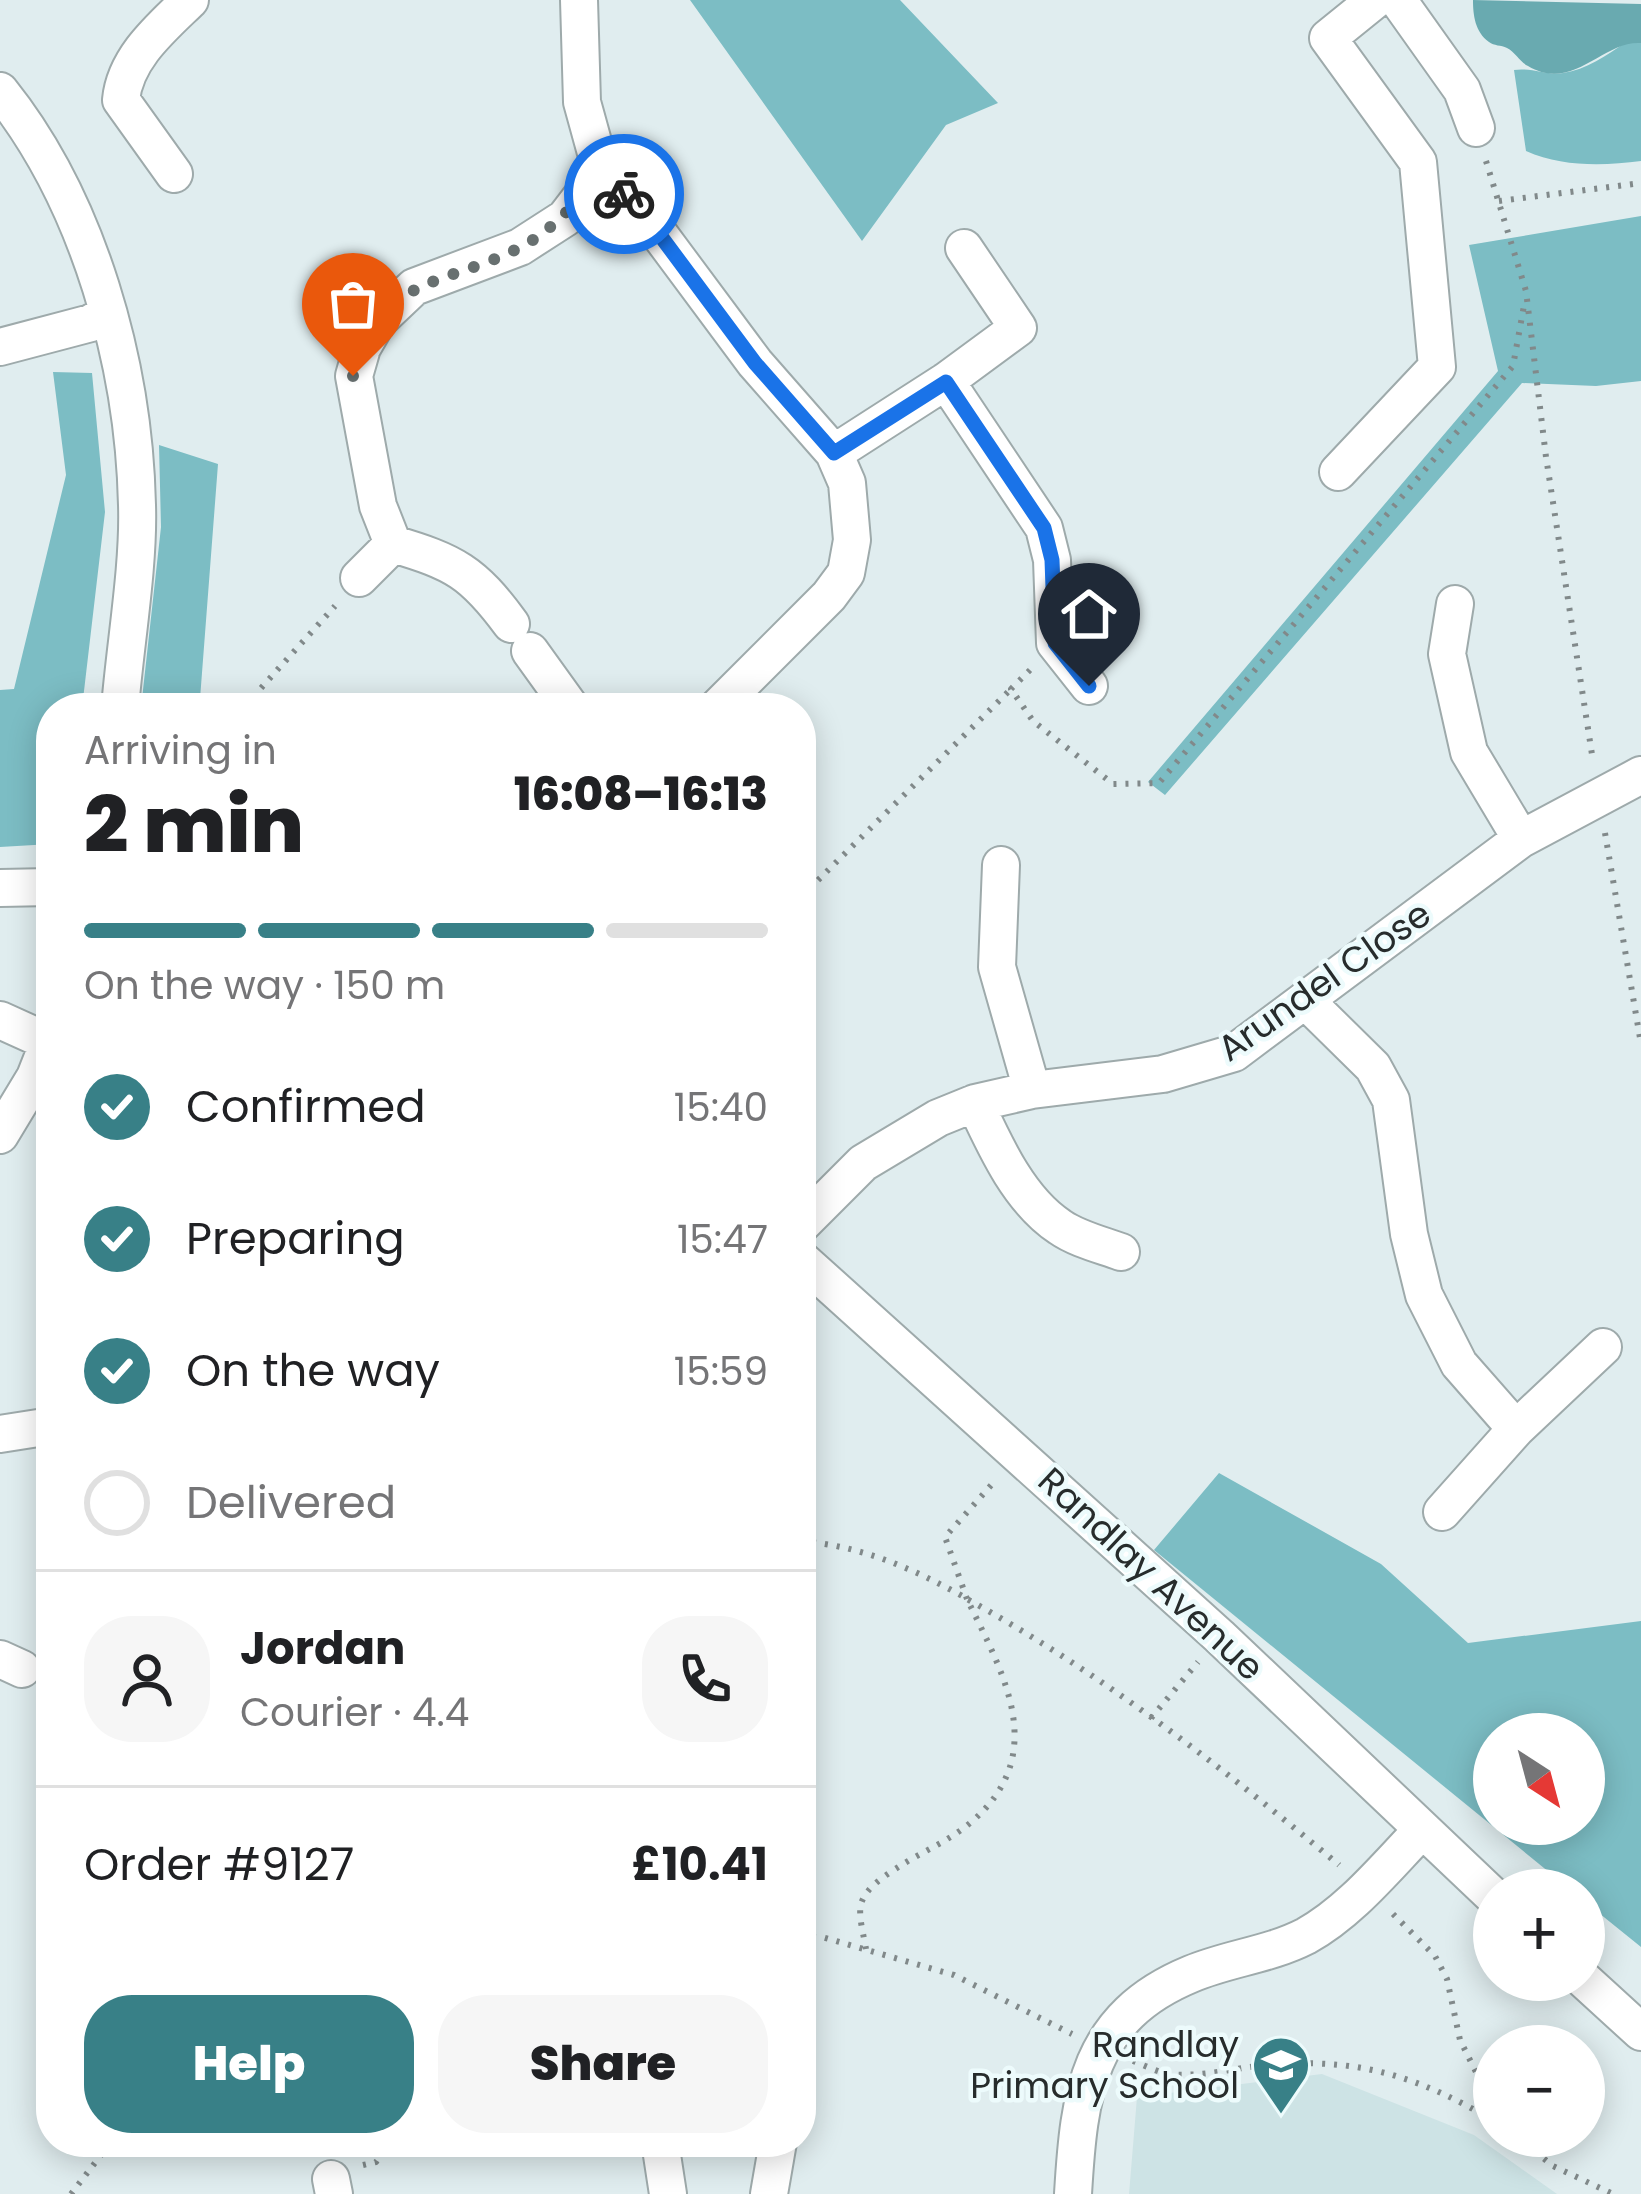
<!DOCTYPE html>
<meta charset="utf-8">
<style>
:root{--surface:#fff;--page:#f6f6f6;--text:#202124;--muted:#757577;--line:#e0e0e0;--accent:#388087}
body{margin:0;font-family:Poppins,sans-serif;background:var(--page);color:var(--text);height:100vh;display:flex;flex-direction:column;font-size:45px;white-space:nowrap}
*{box-sizing:border-box;margin:0}
p{font-size:39px;color:var(--muted)}
.icon{flex:none;width:66px;height:66px;fill:none;stroke:currentColor;stroke-width:2;stroke-linecap:round;stroke-linejoin:round}
.map{position:relative;flex:1;overflow:hidden}
.drawer{position:absolute;left:36px;top:693px;width:780px;height:1464px;display:flex;flex-direction:column;background:var(--surface);border-radius:48px;box-shadow:0 6px 30px #0003}
.drawer>*{flex:none}
.needle{width:78px;rotate:144deg}
.tools{position:absolute;left:1473px;top:1713px;display:grid;gap:24px}
.tools a{display:grid;place-items:center;width:132px;height:132px;border-radius:50%;background:var(--surface);box-shadow:0 6px 30px #0003;font-size:60px}
.pin{position:absolute;display:grid;place-items:center;width:102px;height:102px;color:#fff;margin:-123px -51px;border-radius:50% 50% 50% 0;rotate:-45deg;box-shadow:0 0 12px #0007}
.pin .icon{rotate:45deg}
.courier{position:absolute;display:grid;place-items:center;width:120px;height:120px;margin:-60px;border:9px solid #1a73e8;border-radius:50%;background:#fff;color:#222;box-shadow:0 3px 15px #0007}
.head em{font-style:normal;font-weight:800}
.head div{display:flex;flex-direction:column-reverse}
.head{display:flex;align-items:center;justify-content:space-between;height:204px;padding:0 48px}
h1{font-size:78px;font-weight:800;line-height:90px}
.bar{display:grid;grid-template-columns:repeat(4,1fr);gap:18px 12px;align-content:center;height:144px;padding:0 48px}
.bar i{height:15px;border-radius:9px;background:var(--line)}
.bar .on{background:var(--accent)}
.bar p{grid-column:span 4}
.line{display:flex;align-items:center;gap:30px;padding:0 48px;border-top:3px solid var(--line)}
.line div{flex:1}
.round{display:grid;place-items:center;flex:none;width:126px;height:126px;border-radius:48px;background:var(--page)}
ol{padding:0 48px;list-style:none}
li{display:flex;align-items:center;gap:36px;height:132px}
li p{margin-inline-start:auto}
li .icon{padding:12px;border-radius:50%;background:var(--accent);color:#fff;stroke-width:4}
li:last-child{color:var(--muted)}
li i{width:66px;height:66px;border:6px solid var(--line);border-radius:50%}
.primary-button{display:flex;gap:24px;margin-top:auto;padding:24px 48px}
.primary-button a{flex:1;height:138px;border-radius:48px;background:var(--accent);color:#fff;font-size:48px;font-weight:800;line-height:138px;text-align:center}
.primary-button a+a{background:var(--page);color:var(--text)}
.map>svg:first-child{display:block}
</style>
<div class="map">
<svg width="1641" height="2194" viewBox="0 0 1641 2194">
<rect width="100%" height="100%" fill="#e0edef"/>
<path fill="#cde3e5" d="M1322 2074 1474 2135 1557 2194H1129L1137 2097Z"/>
<path fill="#7cbdc4" fill-rule="evenodd" d="M690 0H900L998 103 946 125 862 241Z
M1626 42 1641 43V161C1603 166 1562 167 1526 151L1514 70C1531 67 1548 76 1563 73 1586 70 1607 55 1626 42Z
M1641 216V381L1596 386 1522 383 1165 795 1148 782 1498 371 1469 245Z
M53 372 92 373 105 512 82 708H51V844L0 847V690L14 689 66 475Z
M159 445 218 464 200 699 209 708H141L161 527Z
M1219 1473 1381 1564 1468 1643 1641 1621V1947L1584 1901V1890H1571L1154 1550ZM1494 1734H1584V1824H1494Z"/>
<path fill="#69aab0" d="M1473 0 1641 4V43C1603 40 1573 93 1528 66 1520 62 1515 52 1507 48 1501 45 1494 46 1489 42 1475 32 1473 15 1473 0Z"/>
<g fill="none" stroke-linecap="round" stroke-linejoin="round">
<defs>
<path id="minor" d="M579 0 582 102 601 171 645 215 755 363 834 453 847 483 852 540 846 573 829 596 717 708
M1398 0 1462 90 1476 128
M0 91C89 202 134 364 137 505 139 567 125 645 120 708
M174 174 121 100C125 58 161 28 190 0
M0 347 91 323 107 313
M946 381 1044 528 1052 560 1055 643 1089 686
M834 453 946 381 1018 328 964 248
M1338 472 1437 367 1418 162 1328 38 1375 0
M393 544C454 562 473 572 511 624
M359 578 393 544 378 506 354 376 362 348 377 322 414 287 520 247 565 218 601 171
M1455 604 1447 654 1469 752 1521 839
M530 651 571 708
M1001 865 997 967 1032 1090
M0 888 51 887
M1305 1000 1373 1067 1391 1100 1409 1234 1424 1295 1459 1364 1516 1429 1603 1347
M0 1020 51 1043
M975 1103C995 1146 1019 1200 1060 1227 1077 1239 1102 1245 1121 1252
M0 1135 35 1077 48 1044
M801 1225 863 1163 938 1118 975 1103 1032 1090 1163 1074 1234 1053 1521 839 1641 775
M801 1259 1219 1636 1494 1897
M0 1434 51 1426
M1442 1512 1516 1429
M0 1659 22 1669
M1584 1980 1641 2032
M660 2142 668 2194
M331 2179 334 2194
M769 2194 778 2142
M1073 2194C1079 2094 1087 2017 1191 1974 1229 1958 1269 1955 1306 1936 1351 1911 1386 1867 1422 1830"/>
</defs>
<use href="#minor" stroke="#9eaaab" stroke-width="40"/>
<path stroke="#81898a" stroke-width="6" stroke-dasharray="3 9" stroke-linecap="butt" d="M1486 161 1526 291 1546 457 1593 761
M1499 201 1641 183
M1030 670 1011 689 1033 721 1113 784 1159 783 1513 366 1525 300
M248 708 261 688 335 606
M1605 833 1641 1044
M801 897 1011 689
M801 1541C861 1546 912 1568 964 1597
M967 1599 945 1537 994 1482
M1151 1718 1198 1662
M1393 1914 1435 1956 1447 1979 1460 2040 1494 2108
M801 1936 822 1937 954 1975 1072 2034
M866 1949C864 1936 858 1916 861 1904 866 1887 886 1875 900 1866 923 1851 949 1841 970 1823 1051 1755 1004 1675 967 1599 1101 1673 1222 1767 1339 1865
M1133 2061C1144 2065 1157 2072 1169 2074 1205 2078 1245 2065 1281 2064 1364 2059 1423 2079 1494 2121
M1516 2136 1553 2166 1613 2194
M363 2165 376 2162 389 2142
M71 2194 111 2142"/>
<use href="#minor" stroke="#fff" stroke-width="36"/>
</g>
<g fill="none" stroke-linecap="round" stroke-linejoin="round">
<path stroke="#687070" stroke-width="12" stroke-dasharray="0 21.6" d="M353 376C383 272 442 288 521 247 556 228 577 201 602 171L624 194"/>
<path stroke="#1a73e8" stroke-width="15" d="M624 194 645 215 755 363 834 453 946 382 1044 528 1052 560 1055 643 1089 686"/>
</g>
<defs>
<symbol id="school-pin" viewBox="-11 -11 22 30"><path d="M0 17L-7.5 6A9.5 9.5 0 1 1 7.5 6Z" fill="#388087" stroke="#edfbfc"/><path d="M0-5L7-2L0 1L-7-2ZM-4 1L0 2.5L4 1V4Q0 6-4 4Z" fill="#fff"/></symbol>
</defs>
<g fill-rule="evenodd">
<use href="#school-pin" x="1248" y="2032" width="66" height="90"/>
</g>
<g text-anchor="middle" dominant-baseline="central" stroke-width="9" stroke-linejoin="round" paint-order="stroke">
<g font-size="36" fill="#272c2c" stroke="#edfbfc">
<text transform="translate(1324 981) rotate(-35)">Arundel Close</text>
<text transform="translate(1151 1574) rotate(43)">Randlay Avenue</text>
</g>
<g font-size="36" fill="#272c2c" stroke="#edfbfc" text-anchor="end">
<text x="1239" y="2044">Randlay<tspan x="1239" dy="41">Primary School</tspan></text>
</g>
</g>
</svg>
<div class="tools">
<a><svg class="needle" viewBox="-14 -14 28 28"><path d="M0-13l5 13h-10z" fill="#e53935"/><path d="M0 13l5-13h-10z" fill="#757577"/></svg></a>
<a>+</a>
<a>−</a>
</div>
<div class="pin" style="left:353px;top:376px;background:#ea580c"><svg class="icon" aria-label="bag" viewBox="0 0 24 24"><path d="M5 8h14l-1 12H6zM9 8a3 3 0 0 1 6 0"/></svg></div>
<div class="pin" style="left:1089px;top:686px;background:#1f2937"><svg class="icon" aria-label="home" viewBox="0 0 24 24"><path d="M3 11l9-7 9 7M6 9v11h12V9"/></svg></div>
<div class="courier" style="left:624px;top:194px"><svg class="icon" aria-label="bike" viewBox="0 0 24 24"><circle cx="6" cy="16" r="4"/><circle cx="18" cy="16" r="4"/><path d="M6 16l4-8h5l3 8M10 8l3 8H6M13 5h3"/></svg></div>
<section class="drawer">
<div class="head"><div><h1>2 min</h1><p>Arriving in</p></div><em>16:08–16:13</em></div>
<div class="bar"><i class="on"></i><i class="on"></i><i class="on"></i><i></i><p>On the way · 150 m</p></div>
<ol>
<li><svg class="icon" aria-label="check" viewBox="0 0 24 24"><path d="M5 12l5 5 9-10"/></svg>Confirmed<p>15:40</p></li>
<li><svg class="icon" aria-label="check" viewBox="0 0 24 24"><path d="M5 12l5 5 9-10"/></svg>Preparing<p>15:47</p></li>
<li><svg class="icon" aria-label="check" viewBox="0 0 24 24"><path d="M5 12l5 5 9-10"/></svg>On the way<p>15:59</p></li>
<li><i></i>Delivered</li>
</ol>
<div class="line" style="height:216px"><a class="round"><svg class="icon" aria-label="person" viewBox="0 0 24 24"><circle cx="12" cy="8" r="4"/><path d="M4 21q1-7 8-7t8 7"/></svg></a><div><b>Jordan</b><p>Courier · 4.4</p></div><a class="round"><svg class="icon" aria-label="phone" viewBox="0 0 24 24"><path d="M5 4h4l2 5-3 2q2 4 5 5l2-3 5 2v4C11 20 4 13 5 4z"/></svg></a></div>
<div class="line" style="height:156px"><div>Order #9127</div><b>£10.41</b></div>
<div class="primary-button"><a>Help</a><a>Share</a></div>
</section>
</div>
